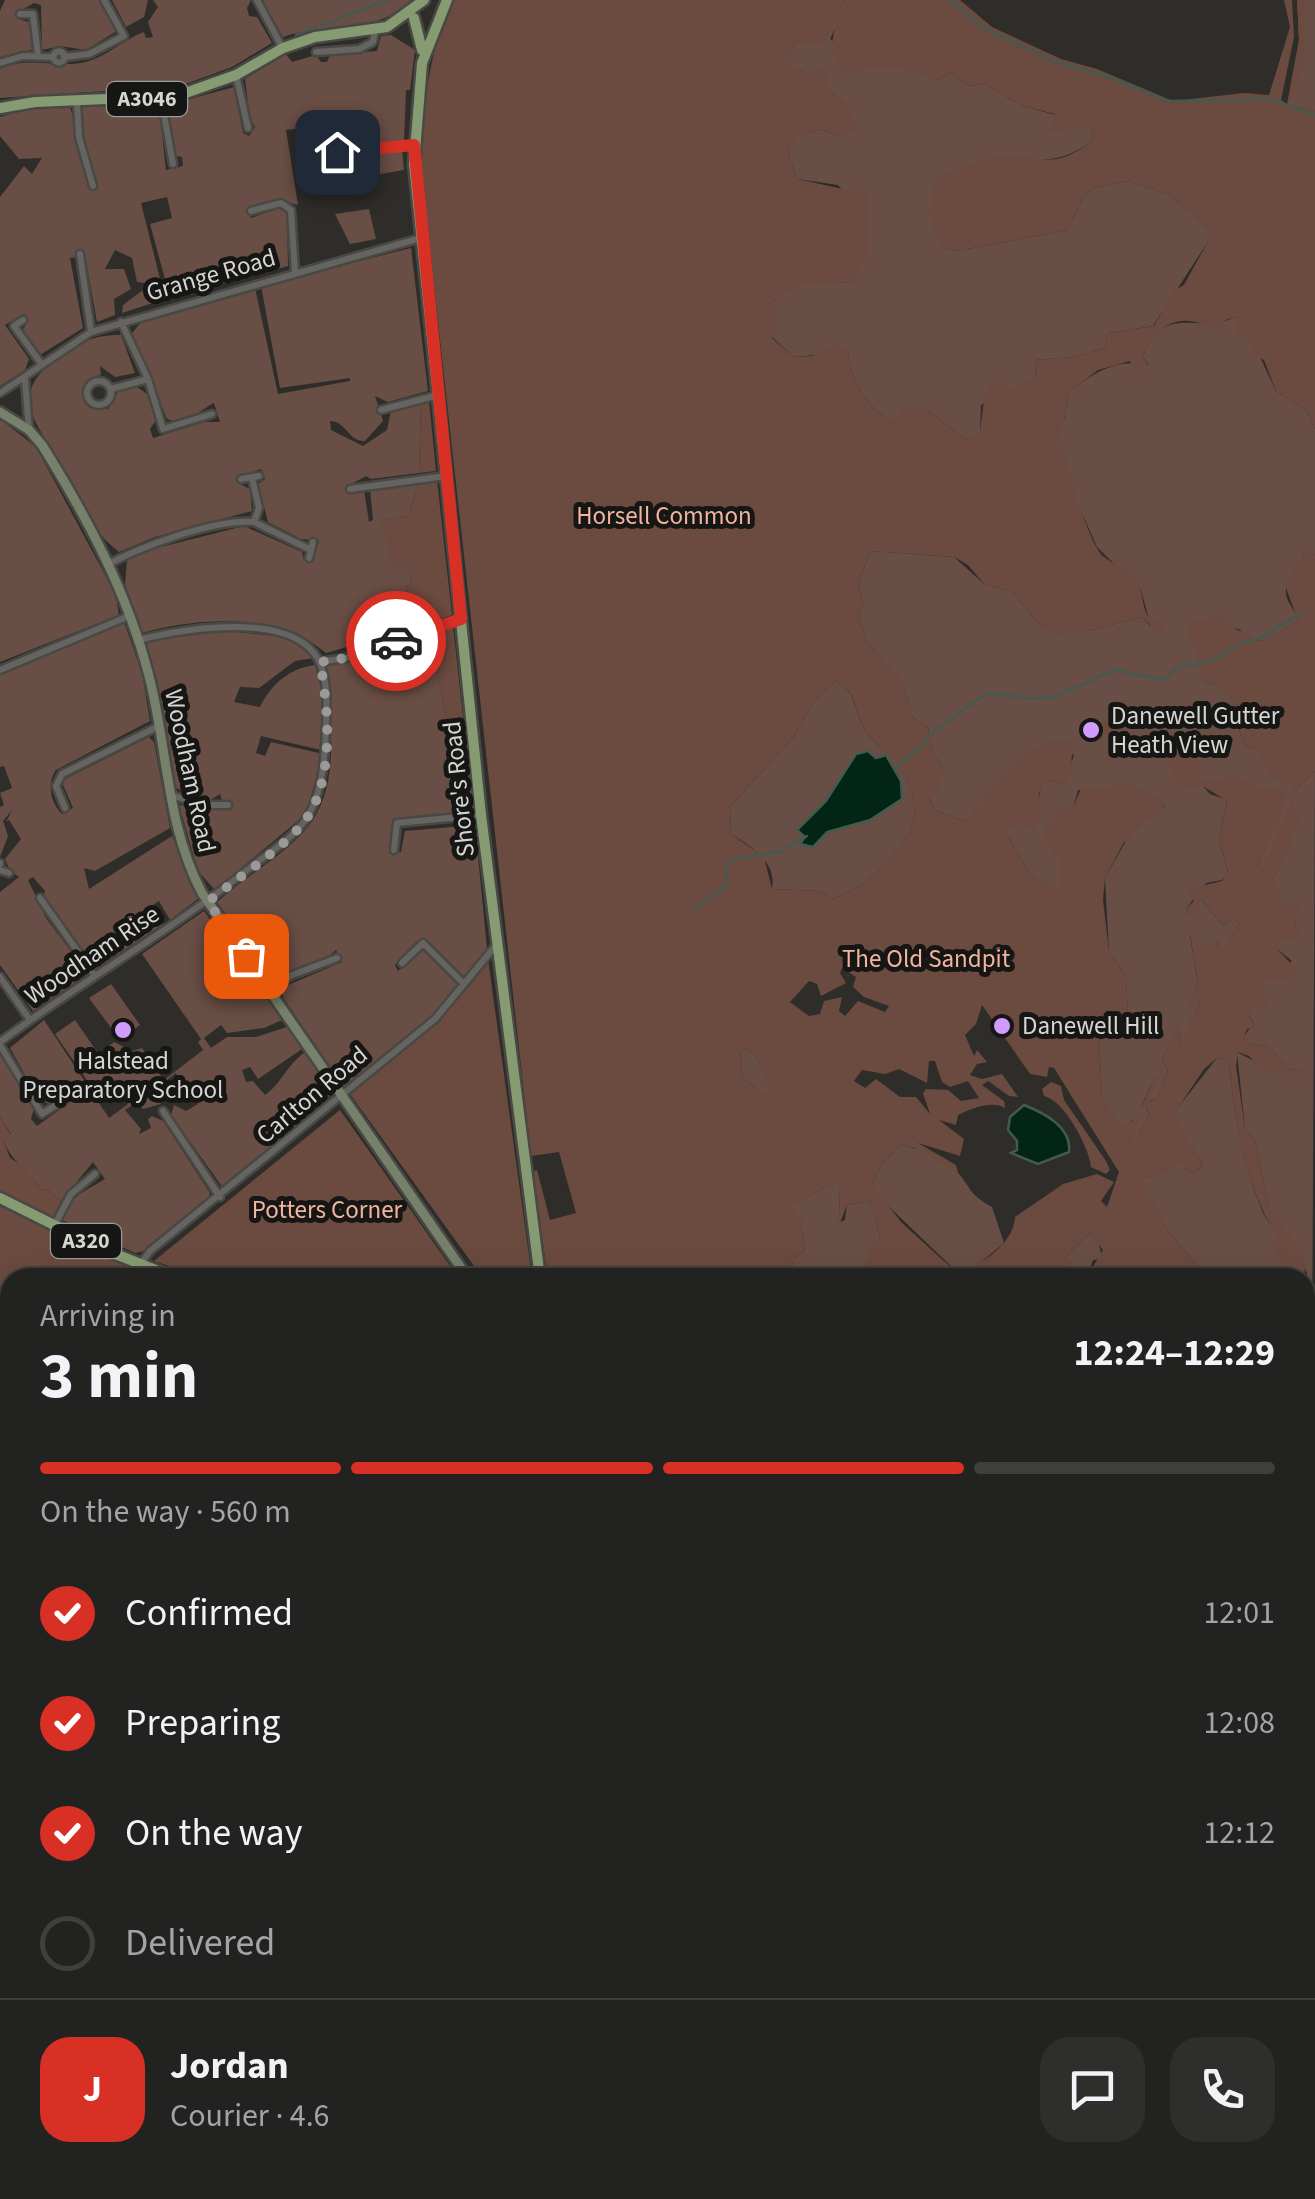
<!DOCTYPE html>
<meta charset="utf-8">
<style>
:root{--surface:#222220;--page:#2e2f2d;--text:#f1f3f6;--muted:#a2a4a5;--line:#3f3f3e;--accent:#d93025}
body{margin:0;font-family:"Source Sans 3",sans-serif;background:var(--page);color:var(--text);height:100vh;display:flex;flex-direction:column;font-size:38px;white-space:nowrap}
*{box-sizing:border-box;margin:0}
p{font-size:32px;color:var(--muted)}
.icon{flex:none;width:55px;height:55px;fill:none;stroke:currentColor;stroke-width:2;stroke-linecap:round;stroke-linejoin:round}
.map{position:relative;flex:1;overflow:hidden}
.sheet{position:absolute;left:0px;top:1268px;width:1315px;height:932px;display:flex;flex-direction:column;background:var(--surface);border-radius:30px 30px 0 0;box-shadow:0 10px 40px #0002,0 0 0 2px var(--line)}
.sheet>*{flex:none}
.pin{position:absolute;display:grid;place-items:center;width:85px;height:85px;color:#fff;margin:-42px;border-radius:20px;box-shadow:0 5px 15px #0006}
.courier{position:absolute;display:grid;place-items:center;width:100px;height:100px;margin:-50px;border:8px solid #d93025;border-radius:50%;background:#fff;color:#222;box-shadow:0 2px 12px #0007}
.head em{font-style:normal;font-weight:700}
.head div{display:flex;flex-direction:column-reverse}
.head{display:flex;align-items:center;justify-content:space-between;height:170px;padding:0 40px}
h1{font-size:65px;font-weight:700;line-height:75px}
.bar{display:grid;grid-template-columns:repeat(4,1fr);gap:15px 10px;align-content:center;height:120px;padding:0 40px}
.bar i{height:12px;border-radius:8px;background:var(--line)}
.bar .on{background:var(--accent)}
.bar p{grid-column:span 4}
.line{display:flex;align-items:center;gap:25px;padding:0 40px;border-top:2px solid var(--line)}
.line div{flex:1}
.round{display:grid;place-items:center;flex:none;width:105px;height:105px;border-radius:30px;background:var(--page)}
ol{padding:0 40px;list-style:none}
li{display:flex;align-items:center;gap:30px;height:110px}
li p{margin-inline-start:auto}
li .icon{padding:10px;border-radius:50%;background:var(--accent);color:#fff;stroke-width:4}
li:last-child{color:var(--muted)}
li i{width:55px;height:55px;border:5px solid var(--line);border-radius:50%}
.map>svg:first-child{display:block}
</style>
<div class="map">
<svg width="1315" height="2199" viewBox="0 0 1315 2199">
<rect width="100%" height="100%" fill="#2e2d2a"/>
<path fill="#694e45" d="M5 0H102L117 31 86 50 60 46 42 50 41 5 34 3 20 11 18 19 32 23 36 49 0 57V11Z
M112 0H148L144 17 126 27Z
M153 0H251L247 8 249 16 257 17 272 43 232 67 180 86 0 98V69C31 55 55 69 86 62 106 57 124 39 144 32L146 38 153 37 148 22 158 7Z
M261 0H411C378 36 325 22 283 37Z
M845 0H849L830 39 867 67H904L939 80 949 72 969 86 985 84 1022 106 1091 124 1093 139C1064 165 1032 162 997 157L943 248 957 251 1068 230 1084 196 1094 188 1128 181 1171 195 1213 234 1153 326 1108 333 1104 348 1074 357 1035 360 1036 378 981 405 980 433 966 439 927 410 891 422C864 403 853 384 848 352L794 357 772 337C778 325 769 310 775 299 786 279 834 283 852 282 871 227 877 230 838 185L797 179 788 151 795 137 820 129 839 137 848 106 808 73 781 64 797 41 823 44Z
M1297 0H1315V111L1288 104 1299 40Z
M391 35 415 50 410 90H406L404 141 359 145 353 135 347 136 346 145 339 149 342 158 402 149 404 170 327 183 316 126 286 130 298 205 279 200 248 209 251 218 278 208 287 213 288 266 170 297 150 224 172 218 167 197 141 203 165 299 122 313 123 305 151 284 137 282 132 258 115 250 105 269H124L131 289 114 299 115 315 97 322 85 256 70 258 83 328 40 355 22 331 28 321 24 314 5 325 29 359 25 370 0 386V197L24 166 32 174 42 158 19 159 0 136V117L27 109 70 106 89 180 81 106 159 107 166 170 183 166 182 157 176 156 168 105 234 87 243 133 249 136 255 127 250 119 245 79 286 54 292 62 316 55 321 62H327L330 55 377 51 381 36Z
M369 209 376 239 350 244 335 214Z
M411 248 428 391 388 402 375 396 383 421 365 441C349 442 346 421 330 421L331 430 363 446 387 430 391 410 421 402 419 473 371 479 366 476 348 486 349 492 364 490 369 522 373 520 370 489 419 483 408 516 382 521 394 566 408 565 412 585 406 587 413 628 326 653C279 612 199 617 142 633L125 584 127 561 145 551 244 526 302 552 304 560 313 562 319 540 301 539 268 522 258 484 265 479 261 469 240 476 242 485 250 489 252 511 155 537 119 552C91 531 79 499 63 469 40 424 4 398 57 358 79 342 94 335 121 335L135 373 115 377 100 366 101 375C83 378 76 394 90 408L108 409 118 392 137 387 147 394 156 420 150 429 153 438 204 422H220L214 403C200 409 189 427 167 419L132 333 143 320 255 288 278 394 350 381V378L280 388 261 286Z
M1238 317 1239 329 1249 334 1276 391 1306 410 1315 429V555L1304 553C1299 568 1281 582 1287 598 1290 607 1296 611 1298 621L1264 641 1253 639C1242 627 1218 622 1199 622L1192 636 1203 681 1222 687 1240 708 1235 719 1245 746 1256 749 1297 788 1315 771 1312 1363 1305 1361 1307 1273 1268 1205 1255 1140 1245 1128 1237 1052 1269 1069 1302 1071 1288 1068 1268 1046 1248 1043 1244 1036 1254 1023 1249 1016 1264 978 1292 961 1277 949 1276 941 1297 936 1295 919 1285 907 1276 906 1272 880 1300 819 1292 804 1260 875 1259 863 1286 800C1254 784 1237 778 1201 784L1210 794 1227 800 1219 839 1228 873 1222 880 1206 883 1186 909 1187 914 1200 898 1223 926 1233 918 1239 924 1224 951 1217 949 1219 942 1206 949 1190 936 1198 984 1190 1007 1197 996 1199 1004 1181 1046 1178 1025 1162 1061 1168 1070 1157 1098 1148 1102 1155 1076 1141 1107 1145 1106 1149 1114 1133 1146 1130 1140 1133 1120 1121 1129 1102 1100 1099 1042 1105 1028 1121 1027 1128 1014 1126 976 1109 952 1105 878 1132 830 1165 807 1160 798 1078 790 1059 860V892L1031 876 1005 831 1020 823 1034 829 1041 786 1048 780 1066 784 1074 754 963 821 935 810 929 797 943 767 933 754 928 727 913 718 900 677 867 643 859 615 863 604 858 583 871 551 954 557 984 584 1012 592 1043 629 1084 632 1142 617 1151 627 1141 590 1097 547 1052 445 1064 420 1069 392C1094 373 1115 358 1149 365L1143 357C1154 323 1173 320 1205 324 1215 325 1229 319 1238 317Z
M0 419 36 447 116 595 119 615 0 662Z
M124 622 142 673 150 721 56 770C46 784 51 803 62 814L73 808 63 785 65 779 149 737 154 742 170 828 95 871 84 868 89 889 172 836 199 898 170 920 159 901 150 907 162 925 97 968 43 898 45 891 33 877 28 880 46 918 88 974 33 1011 0 965V892L19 877 10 871 5 859 21 839 9 820 6 822 12 810 3 821 8 836 0 857V807L4 805 0 793 12 788 4 766 0 767V674Z
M226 631 288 637 314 658 295 661 259 688 240 687 234 702 260 707C271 684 290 668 315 665L321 688V750L261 736 256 753 265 756 271 742 323 754 306 814 215 890 198 871 179 805 229 808V803L222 801 220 794 209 801 176 788 145 641Z
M430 634 465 814 393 821 389 851 401 852 405 831 475 825 487 949 463 979 426 941H417L395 965 398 971 425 948 460 983 429 1021 344 1087 284 999 281 988 342 962 336 950 324 960 270 977 217 902C244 877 282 857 306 829 344 785 328 715 327 665L372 655Z
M836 680C858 693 853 711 866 731 875 746 893 754 902 770 909 783 916 800 914 814 910 850 863 890 831 899L820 891 772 889C777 862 752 847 731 834L730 807 795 735 813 702Z
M204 911 282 1020 264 1028 227 1033 221 1025 204 1038 211 1048 227 1037H256L287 1027 302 1049 258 1079 250 1067 242 1070 246 1082 253 1081 265 1095C281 1084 286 1066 305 1052L333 1093 223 1188 171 1115 174 1105 186 1111 198 1104 184 1094 176 1073 166 1081 168 1093 159 1100 161 1104 143 1109 137 1102 125 1110 141 1129 139 1134 151 1128 148 1119 152 1116 163 1121 210 1193 208 1200 144 1251 135 1253 62 1220C69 1195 88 1190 105 1179L93 1162 61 1201 47 1189 42 1191C30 1172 12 1162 4 1142L11 1134 0 1117V1055L34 1109 31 1119 37 1126 88 1089 83 1082 73 1081 66 1092 48 1104 36 1095 10 1048 44 1020 109 1118 128 1104 116 1088 100 1099 55 1034 75 1020 98 1053 96 1057 114 1042 132 1051 142 1048 164 1080 203 1050 198 1042 201 1039 142 954Z
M111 984 140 1025 120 1040 89 998Z
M747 1049 755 1054 772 1091H761L743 1078 740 1051Z
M1217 1058 1229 1061C1233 1111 1242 1161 1261 1208 1268 1228 1301 1257 1290 1278L1206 1277 1167 1229 1139 1179 1162 1173 1181 1161 1187 1171 1195 1173 1203 1165 1173 1114Z
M900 1145C919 1148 946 1159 959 1174 973 1191 969 1194 992 1207L1004 1243 975 1267 958 1273 879 1197 872 1185 880 1167Z
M829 1185 839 1186 840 1222 845 1220 847 1205 871 1201 880 1238 866 1264 882 1277H800L791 1260 805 1251 801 1222 792 1206Z
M1090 1233 1098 1239 1102 1259 1093 1260 1087 1277 1059 1278 1065 1258Z
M1305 2063 1315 2071V2199H1154L1157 2190H1305Z"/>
<path fill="#6b4a3f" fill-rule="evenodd" d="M450 0H845L823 45 797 41 782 64 808 73 826 67 830 91 848 106 857 130 839 137 820 129 796 137 788 151 797 179 866 194 868 253 852 282C828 284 792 280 774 300L777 325 772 338 794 357 812 356 838 345 848 352C853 384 864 403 891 422L905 408 927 410 966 439 980 432 985 392 999 379 1011 388 1036 378 1035 360 1074 357 1104 348 1108 333 1154 326 1175 290 1184 285 1212 234 1171 195 1128 181 1094 188 1084 196 1068 230 957 251 943 248C925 221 928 208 937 178 955 172 977 159 996 157 1036 153 1054 174 1093 139L1091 125 1049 133 1055 114 1022 106 985 84 969 86 949 72 939 80C904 67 879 63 844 75 824 46 833 28 849 0H960L992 27 1061 59 1097 69 1173 101 1244 93 1269 95 1290 27 1284 0H1292L1294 37 1281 100 1287 104 1299 40 1297 0H1304V63L1290 104 1315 111V429L1306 410 1276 391 1264 360 1251 354 1249 335 1235 336 1238 317 1225 320 1216 332C1185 309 1154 323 1143 357L1149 366 1133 371 1130 361 1098 370 1069 392 1064 420 1053 445 1065 454C1068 471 1090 546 1103 556 1113 565 1126 567 1135 578 1145 591 1140 607 1151 621L1156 617 1167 627 1187 628 1193 620 1220 617 1239 631H1248L1253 639 1263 641 1298 621 1285 585 1305 552 1315 555V771L1297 788 1292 804 1301 819 1272 880 1280 893 1277 906 1292 903 1301 907 1295 919 1298 937 1276 941 1277 949 1298 971 1278 982 1264 979 1266 1007H1253L1249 1016 1257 1028 1247 1029 1244 1036 1249 1043 1268 1046 1288 1068 1303 1071V1075L1299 1081 1290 1072 1261 1071 1249 1056 1238 1052 1236 1066 1245 1128 1255 1140 1268 1205 1304 1255 1305 1279 1290 1277 1292 1264 1283 1261 1270 1245 1276 1235C1245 1184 1234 1120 1229 1061L1217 1058 1204 1069 1174 1114 1203 1165 1195 1173 1187 1171 1181 1162 1162 1173 1140 1179 1167 1229 1206 1277H1087L1103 1250 1090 1233 1065 1258 1072 1262 1059 1277H1041L1037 1271 1027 1278 882 1277 866 1264 870 1249 880 1238 871 1201 847 1205 840 1223 839 1187 829 1185 793 1206 801 1222 805 1251 791 1260 800 1277H548L532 1172 537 1170 550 1220 576 1213 559 1152 531 1156 420 161C423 104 430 54 450 0ZM871 551 954 557 968 565 984 584 1012 592 1043 629 1055 634 1084 632 1142 617 1158 633 1167 627 1188 628 1203 681 1222 687 1239 708 1235 719 1245 746 1256 749 1270 776 1296 787 1261 873 1259 863 1287 800 1284 790 1262 788 1232 775 1202 784 1197 759 1164 751 1105 721 1096 723 1102 731 1148 753 1151 745 1164 751 1172 777 1186 789 1160 798 1124 783 1106 790 1082 786 1072 810 1057 809 1041 835 1059 860V891L1031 876 1005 831 1020 824 1034 830 1042 814C1038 800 1036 790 1048 780L1066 784 1072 769 1071 743C1029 729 989 797 963 821L935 810 929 797 937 792 943 767 933 754 928 727 913 718 900 676 867 643 859 615 863 604 858 583ZM836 680C859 694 853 711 866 731 875 746 893 754 902 771 909 783 916 800 914 814 910 849 863 890 831 899L820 891 772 889 764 857 731 834 730 807 795 735 813 702ZM1201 785 1227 801 1219 839 1228 872 1222 881 1188 889 1194 901 1186 909 1187 915 1196 913 1201 899 1223 926 1233 918 1239 924 1224 950 1217 948 1219 941 1206 949 1190 934 1198 984 1188 1010 1197 998 1199 1004 1181 1045 1178 1024 1162 1061 1168 1070 1157 1098 1149 1102 1159 1074 1155 1076 1141 1108 1146 1107 1149 1114 1133 1145 1130 1140 1142 1115 1121 1128 1102 1100 1099 1042 1105 1028 1121 1027 1128 1014 1126 976 1109 952 1103 900 1105 878 1124 842 1132 839V830L1165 808 1161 798ZM842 968 856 977 853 987 864 997 889 1006 885 1012 858 1001 845 1016 839 1011 842 997 824 1001 820 1014 809 1016 790 1002 809 981 817 984 821 996 846 983 840 973ZM982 1005 1030 1074 1047 1077 1049 1067 1054 1068 1119 1172 1107 1207 1101 1201 1114 1182 1097 1174 1063 1184 1015 1217C1014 1244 981 1265 957 1273L902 1223 872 1185 880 1167 900 1145 915 1148 958 1173 956 1165 918 1143 960 1156 964 1139 939 1120 956 1125 958 1115C971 1109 992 1100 1005 1108L1004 1101 982 1085 988 1081 1009 1096 1018 1097 1002 1074 982 1079 970 1075 977 1064 987 1062 977 1050 974 1056 965 1035 976 1024ZM747 1049 755 1054 771 1091H761L743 1078 740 1051ZM929 1061H935L942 1082 950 1087 968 1081 979 1098 961 1101 948 1090 926 1089 923 1093 930 1114 916 1097H900L876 1079 865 1088 854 1081 862 1070 885 1074 899 1069 927 1083Z
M429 401 436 471 419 473 421 402Z
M437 480 452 615 413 628 406 587 412 585 408 566 394 567 381 521 408 516 419 483Z
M453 626 475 825H467L430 634Z
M488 959 532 1277H482L350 1094 451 1007Z
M1051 1082 1061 1086 1064 1100 1106 1161 1110 1170 1106 1174 1091 1167C1089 1147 1064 1100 1044 1096L1042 1089Z
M340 1110 458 1277H203L154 1261Z
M0 1117 11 1135 4 1142 10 1158 23 1166 42 1191 47 1189 61 1201 52 1219 0 1190Z
M0 1206 154 1277 10 1278V1549L0 1552Z
M1305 1361H1315V1512L1305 1513Z
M10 1572V1688L0 1670V1575Z
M1305 1582 1315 1584V2071L1305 2063Z
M0 1701 10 1717 9 1817 0 1811Z
M1305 2138 1315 2147V2199H1230L1229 2190H1305Z
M688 2190H849L850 2198H738Z
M988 2190H1157L1154 2199H993Z"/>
<path fill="#032516" stroke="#425a4f" stroke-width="2.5" d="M868 751 876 758 886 755 901 781 902 799 870 820 827 832 813 847 800 844 805 837 797 830 826 801 856 754Z
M1024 1105C1044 1113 1072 1127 1069 1152L1038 1164 1011 1153 1017 1150V1141L1008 1130 1010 1117Z"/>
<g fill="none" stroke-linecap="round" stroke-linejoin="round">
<path stroke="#425a4f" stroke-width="2.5" d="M951 0 981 27 1056 62 1112 78 1168 101 1269 99 1315 115
M385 1 388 0
M342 17 382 2
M320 26 339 19
M296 35 316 27
M1240 643 1259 639 1303 612
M895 768 921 747 929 735 985 694C1005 692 1030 703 1050 697 1073 691 1095 678 1116 670L1164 680 1179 667 1211 661 1237 647
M693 910 726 886 727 865 732 860 781 851 807 836"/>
<defs>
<path id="street" d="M257 0 282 47
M20 14H33L38 56
M53.5 57a5.5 5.5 0 1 1 11 0a5.5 5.5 0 1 1-11 0Z
M316 52 359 49 373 42 375 31
M64 57 89 54 124 36 104 0
M0 63 23 56 53 57
M236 75 248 128
M161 98 173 164
M77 101 79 137 93 186
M351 138 354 162
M337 151 414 145
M251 211 281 203 291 210 295 272
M80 254 91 332
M23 320 14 326 40 362
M121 322 148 379 163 429 212 414
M25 380 29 430
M87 393a12 12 0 1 1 24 0a12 12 0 1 1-24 0Z
M111 389 148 379
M0 393 91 332 421 238
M381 410 438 395
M241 479 259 476
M350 489 446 476
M254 522 311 550
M309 558 313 542
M108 564C144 546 213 519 254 522L259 508 252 478
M320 662 351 657 461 619
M0 670 129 616
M171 795 203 805H228
M65 808 56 786 62 774 159 726
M394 850 397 823 480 815
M0 864V863
M0 870 9 873
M40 898 95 976
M402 963 423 943 463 983
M0 977 30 1020
M270 990 292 975 337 958
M0 1042C82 981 171 931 251 867 270 852 295 837 308 816 323 791 325 755 326 727 327 707 328 677 318 659 290 610 183 629 138 640
M0 1045 42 1114 85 1086
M163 1111 220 1197
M55 1224 71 1194 95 1174
M140 1265 150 1251 435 1019 497 944
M1305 1518 1315 1517
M1305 2040 1315 2034
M0 2093 10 2086
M219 2190 242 2199
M275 2190 299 2199
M475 2190 486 2199
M580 2196 585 2199
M264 2199 267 2190
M1096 2199 1108 2190"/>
<path id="secondary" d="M0 412 29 430 42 445C87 517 128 594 149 676 168 749 166 825 202 893L468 1278
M0 1563 10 1561
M0 2192 23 2199"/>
<path id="primary" d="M447 0 422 63 414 164 481 815 540 1278
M414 18 422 50
M0 108 35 102 177 96 236 75 283 48 315 37 387 27 424 0
M0 1198 100 1248 176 1278
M1305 1590 1315 1593
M974 2190 979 2199"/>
</defs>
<use href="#street" stroke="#484845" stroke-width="11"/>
<use href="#secondary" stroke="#484845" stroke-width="14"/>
<use href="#primary" stroke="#484845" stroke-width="15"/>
<use href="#street" stroke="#656461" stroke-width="6"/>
<use href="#secondary" stroke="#76806a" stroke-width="9"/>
<use href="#primary" stroke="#879b72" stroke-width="10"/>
</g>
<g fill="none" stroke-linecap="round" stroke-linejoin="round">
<path stroke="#9b9a98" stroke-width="10" stroke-dasharray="0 18" d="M246 956 208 902C237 878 273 856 299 828 336 788 329 711 320 662L352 657 396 641"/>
<path stroke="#d93025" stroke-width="12" d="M337 152 414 145 461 619 396 641"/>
</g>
<g fill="#d09dfe" stroke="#161614" stroke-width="4">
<circle cx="1091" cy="730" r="10"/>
<circle cx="1002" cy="1026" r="10"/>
<circle cx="123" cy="1030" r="10"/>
</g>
<g text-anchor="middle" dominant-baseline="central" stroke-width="10" stroke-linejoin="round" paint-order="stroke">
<g fill="#161614" stroke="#9c9c9a" stroke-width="2.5">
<rect x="107" y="82" width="80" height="34" rx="8"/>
<rect x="51" y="1224" width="70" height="34" rx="8"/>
</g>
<g font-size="22" font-weight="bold" fill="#d6d5d3">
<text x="147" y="99">A3046</text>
<text x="86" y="1241">A320</text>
</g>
<g font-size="25" fill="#d6d5d3" stroke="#161614">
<text transform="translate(211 275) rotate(-16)">Grange Road</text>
<text transform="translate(190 771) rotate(78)">Woodham Road</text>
<text transform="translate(459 789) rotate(-96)">Shore's Road</text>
<text transform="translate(92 955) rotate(-34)">Woodham Rise</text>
<text transform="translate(312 1095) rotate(-40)">Carlton Road</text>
</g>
<g font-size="25" fill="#f2b49f" stroke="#161614">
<text x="664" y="516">Horsell Common</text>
<text x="926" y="959">The Old Sandpit</text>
<text x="327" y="1210">Potters Corner</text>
</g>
<g font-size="25" fill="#d6d5d3" stroke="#161614" text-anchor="start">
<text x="1111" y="716">Danewell Gutter<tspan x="1111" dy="29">Heath View</tspan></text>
<text x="1022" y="1026">Danewell Hill</text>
<text x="123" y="1061" text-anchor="middle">Halstead<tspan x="123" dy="29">Preparatory School</tspan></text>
</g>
</g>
</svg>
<div class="pin" style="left:246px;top:956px;background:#ea580c"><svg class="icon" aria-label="bag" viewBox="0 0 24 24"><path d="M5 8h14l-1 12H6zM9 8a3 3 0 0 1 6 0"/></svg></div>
<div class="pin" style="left:337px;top:152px;background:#1f2937"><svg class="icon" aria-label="home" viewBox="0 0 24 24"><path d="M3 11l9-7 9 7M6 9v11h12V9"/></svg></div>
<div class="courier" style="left:396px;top:641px"><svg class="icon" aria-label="car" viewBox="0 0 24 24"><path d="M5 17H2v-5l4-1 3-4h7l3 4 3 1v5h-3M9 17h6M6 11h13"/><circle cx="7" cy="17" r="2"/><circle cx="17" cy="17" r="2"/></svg></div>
<section class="sheet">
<div class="head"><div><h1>3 min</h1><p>Arriving in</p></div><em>12:24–12:29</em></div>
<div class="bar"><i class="on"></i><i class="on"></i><i class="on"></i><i></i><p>On the way · 560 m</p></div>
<ol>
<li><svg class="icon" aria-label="check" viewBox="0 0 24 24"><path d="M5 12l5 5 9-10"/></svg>Confirmed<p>12:01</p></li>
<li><svg class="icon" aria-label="check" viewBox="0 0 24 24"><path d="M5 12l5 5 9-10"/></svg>Preparing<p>12:08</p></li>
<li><svg class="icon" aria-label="check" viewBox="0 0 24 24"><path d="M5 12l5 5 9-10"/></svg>On the way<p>12:12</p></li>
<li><i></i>Delivered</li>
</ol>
<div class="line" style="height:180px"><b class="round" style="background:var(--accent);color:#fff">J</b><div><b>Jordan</b><p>Courier · 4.6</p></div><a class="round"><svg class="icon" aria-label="chat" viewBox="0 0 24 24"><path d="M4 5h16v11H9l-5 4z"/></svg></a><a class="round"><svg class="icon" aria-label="phone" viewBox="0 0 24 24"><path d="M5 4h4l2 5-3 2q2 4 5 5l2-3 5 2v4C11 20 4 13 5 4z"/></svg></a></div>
</section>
</div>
